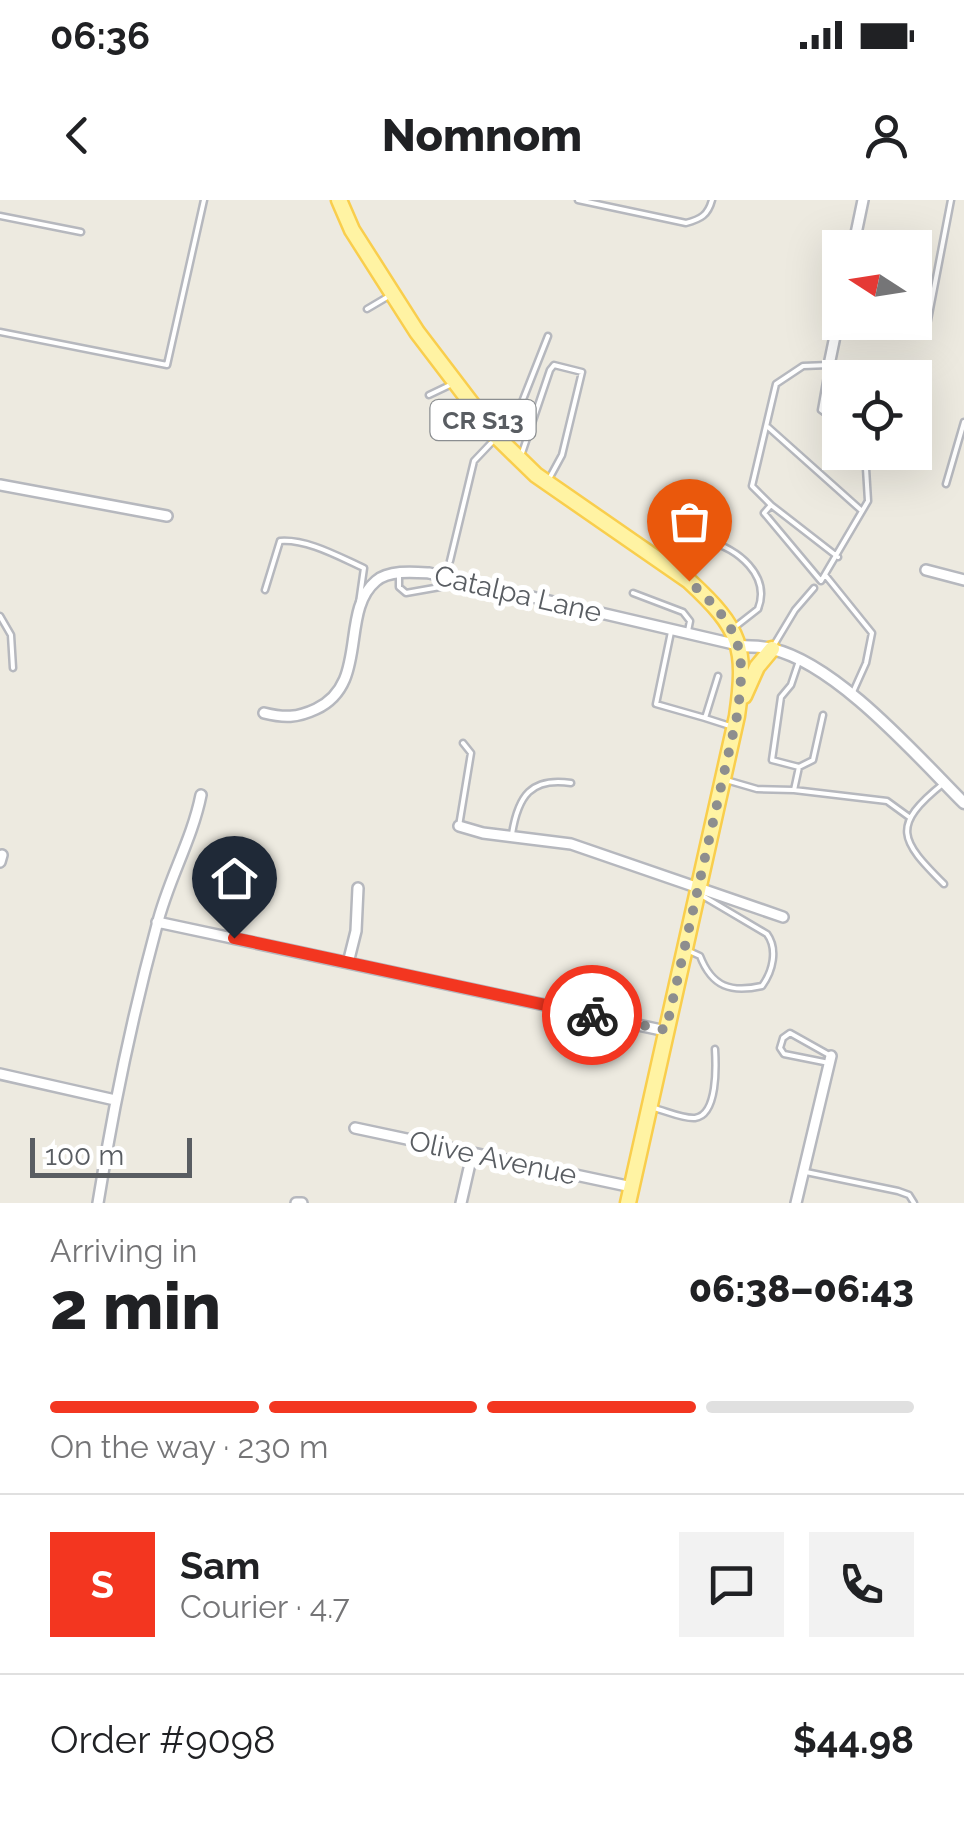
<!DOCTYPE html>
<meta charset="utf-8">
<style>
:root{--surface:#fff;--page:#f2f2f2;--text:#202124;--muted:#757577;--line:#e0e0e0;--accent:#f33620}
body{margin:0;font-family:Raleway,sans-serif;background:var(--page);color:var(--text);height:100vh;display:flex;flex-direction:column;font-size:38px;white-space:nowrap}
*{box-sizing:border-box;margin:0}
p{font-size:32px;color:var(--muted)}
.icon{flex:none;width:55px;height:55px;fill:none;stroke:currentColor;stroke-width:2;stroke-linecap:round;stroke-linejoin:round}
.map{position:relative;height:1003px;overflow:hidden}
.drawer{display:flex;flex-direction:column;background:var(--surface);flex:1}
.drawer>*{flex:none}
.needle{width:65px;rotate:282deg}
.tools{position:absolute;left:822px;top:30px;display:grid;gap:20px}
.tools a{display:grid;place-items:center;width:110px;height:110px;border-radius:0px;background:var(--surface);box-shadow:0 10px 40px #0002;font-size:50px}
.scale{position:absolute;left:30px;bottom:25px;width:162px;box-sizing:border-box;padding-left:10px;border:5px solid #595d62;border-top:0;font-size:28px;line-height:35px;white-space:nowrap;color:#595d62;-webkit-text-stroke:8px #fff;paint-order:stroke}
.pin{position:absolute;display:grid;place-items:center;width:85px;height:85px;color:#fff;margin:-102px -42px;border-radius:50% 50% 50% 0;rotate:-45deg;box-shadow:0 0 10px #0007}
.pin .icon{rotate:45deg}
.courier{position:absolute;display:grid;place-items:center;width:100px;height:100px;margin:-50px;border:8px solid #f33620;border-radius:50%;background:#fff;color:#222;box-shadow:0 2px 12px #0007}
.summary em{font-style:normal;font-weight:800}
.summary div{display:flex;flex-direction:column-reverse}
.summary{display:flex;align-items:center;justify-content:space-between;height:170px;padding:0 50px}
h1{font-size:65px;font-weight:800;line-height:75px}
.bar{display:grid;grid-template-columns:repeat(4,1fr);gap:15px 10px;align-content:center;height:120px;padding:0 50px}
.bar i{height:12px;border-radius:8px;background:var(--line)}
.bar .current{background:var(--accent)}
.bar p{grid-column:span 4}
.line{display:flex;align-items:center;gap:25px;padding:0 50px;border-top:2px solid var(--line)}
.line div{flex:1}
.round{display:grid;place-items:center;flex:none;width:105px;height:105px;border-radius:0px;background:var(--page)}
.status{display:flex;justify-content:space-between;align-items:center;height:70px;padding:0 50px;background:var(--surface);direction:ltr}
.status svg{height:28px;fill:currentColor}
header{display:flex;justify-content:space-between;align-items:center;height:130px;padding:0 50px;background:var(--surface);font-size:45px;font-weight:800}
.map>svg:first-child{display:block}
</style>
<div class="status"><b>06:36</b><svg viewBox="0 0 49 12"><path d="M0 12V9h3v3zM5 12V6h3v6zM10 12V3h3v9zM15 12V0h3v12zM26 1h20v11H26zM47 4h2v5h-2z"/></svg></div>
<header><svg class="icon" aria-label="back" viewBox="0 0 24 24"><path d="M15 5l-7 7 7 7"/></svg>Nomnom<svg class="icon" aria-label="person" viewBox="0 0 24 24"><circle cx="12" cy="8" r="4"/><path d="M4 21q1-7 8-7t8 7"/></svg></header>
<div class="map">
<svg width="964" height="1003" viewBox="0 0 964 1003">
<rect width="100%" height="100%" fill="#edeae0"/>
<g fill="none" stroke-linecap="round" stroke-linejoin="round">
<defs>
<path id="service" d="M578 0 686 23C701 19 708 15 712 0
M0 16 81 32
M367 109 389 96
M915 122 927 125 951 0
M0 132 167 165 204 0
M429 195 450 185
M840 224 821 210 829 165 803 166 776 184 752 286 771 305 764 313 821 381 868 301 865 252
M442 226 466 206
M768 227 862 311
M507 240 548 136
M915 243 918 244
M522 253 550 170 554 165 582 172 562 255 549 279
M946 284 964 222
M771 305 838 357
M450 361 474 261 493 241
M684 370 707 341C738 348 771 376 758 409L735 427
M399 373V387L406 393 457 384
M826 376 872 433 866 463 853 492
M265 390 280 341C308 339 339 357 364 368L359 403
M633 393 683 412 690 421 688 431
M0 416 11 435 13 468
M671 432 656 504 705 518
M774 445 795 410 814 388
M718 476 705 518 730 526
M799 567 813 560 823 515
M726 580 757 589 794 590 799 567 772 560 781 497 791 485 799 461
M794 590 887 601 909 617
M459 626 471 553 463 543
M512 634C518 596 531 577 571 583
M944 684C900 640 890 626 944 583
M689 751 700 756C712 787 731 793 762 786 773 771 778 749 767 734L701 695
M829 863 784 854 780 848 783 838 790 833 831 856
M654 908C666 911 683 919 695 918 718 915 716 865 715 849
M806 972 898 991 909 995 914 1003"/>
<path id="minor" d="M853 48 863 0
M829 165 840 112
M0 285 167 316
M926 370 964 380
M264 513C284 518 297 518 316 509 370 484 339 412 376 381 389 370 413 372 429 373L738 445
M459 626 483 633 571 644 783 717
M0 662 2 655
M157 722 666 831
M348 763 356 731 358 688
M0 874 115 900
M355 928 632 987
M98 1003C113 909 132 817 157 725 168 680 192 640 201 595
M296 1003H302
M461 1003 472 955
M796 1003 831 856"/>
<path id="tertiary" d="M741 446C751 447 762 446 772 449 837 464 917 556 964 603"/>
<path id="primary" d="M339 0 352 30 417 132 497 237 536 275 689 381C741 429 747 447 737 516L628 1003
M744 496 757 467 772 449"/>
</defs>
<use href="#service" stroke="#b6b8be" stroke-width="9"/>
<use href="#minor" stroke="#b6b8be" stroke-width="14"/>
<use href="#tertiary" stroke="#b6b8be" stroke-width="15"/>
<use href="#primary" stroke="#f9ce4d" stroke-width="19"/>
<use href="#service" stroke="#fff" stroke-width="4"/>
<use href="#minor" stroke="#fff" stroke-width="9"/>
<use href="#tertiary" stroke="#fff" stroke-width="10"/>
<use href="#primary" stroke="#fff3a3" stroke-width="14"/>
</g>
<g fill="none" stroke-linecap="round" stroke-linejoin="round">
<path stroke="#8d8e8e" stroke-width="10" stroke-dasharray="0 18" d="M592 815 666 830 737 516C747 447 741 429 689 381"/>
<path stroke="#f33620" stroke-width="12" d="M234 738 592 815"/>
</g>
<g text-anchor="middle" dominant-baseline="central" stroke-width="10" stroke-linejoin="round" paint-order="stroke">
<rect fill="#fff" stroke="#8b8e91" stroke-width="2.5" x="430.5" y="200" width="105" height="40" rx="8"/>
<g font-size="25" font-weight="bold" fill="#595d62">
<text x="483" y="220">CR S13</text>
</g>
<g font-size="28" fill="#595d62" stroke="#fff">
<text transform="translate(518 394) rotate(13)">Catalpa Lane</text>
<text transform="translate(493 958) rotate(12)">Olive Avenue</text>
</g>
</g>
</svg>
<div class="tools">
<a><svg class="needle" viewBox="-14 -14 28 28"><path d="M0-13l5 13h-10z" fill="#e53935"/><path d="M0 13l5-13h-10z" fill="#757577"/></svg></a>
<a><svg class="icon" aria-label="locate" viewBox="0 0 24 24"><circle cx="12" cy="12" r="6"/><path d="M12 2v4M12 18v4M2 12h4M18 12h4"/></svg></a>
</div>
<div class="scale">100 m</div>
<div class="pin" style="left:689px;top:381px;background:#ea580c"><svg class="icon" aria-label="bag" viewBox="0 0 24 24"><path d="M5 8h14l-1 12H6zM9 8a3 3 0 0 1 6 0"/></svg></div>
<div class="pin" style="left:234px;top:738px;background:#1f2937"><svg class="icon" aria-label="home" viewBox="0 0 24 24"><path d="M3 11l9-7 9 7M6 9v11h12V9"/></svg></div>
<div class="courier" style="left:592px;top:815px"><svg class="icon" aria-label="bike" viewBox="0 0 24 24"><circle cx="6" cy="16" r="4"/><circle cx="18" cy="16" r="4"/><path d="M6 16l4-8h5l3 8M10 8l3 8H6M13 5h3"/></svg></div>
</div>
<section class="drawer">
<div class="summary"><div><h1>2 min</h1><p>Arriving in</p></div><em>06:38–06:43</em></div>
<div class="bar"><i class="current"></i><i class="current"></i><i class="current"></i><i></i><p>On the way · 230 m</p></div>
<div class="line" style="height:180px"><b class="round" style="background:var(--accent);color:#fff">S</b><div><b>Sam</b><p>Courier · 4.7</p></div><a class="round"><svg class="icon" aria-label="chat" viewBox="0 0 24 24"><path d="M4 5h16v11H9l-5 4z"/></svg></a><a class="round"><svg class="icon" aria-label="phone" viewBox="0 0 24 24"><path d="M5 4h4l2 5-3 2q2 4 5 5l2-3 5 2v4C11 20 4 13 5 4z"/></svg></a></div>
<div class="line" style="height:130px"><div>Order #9098</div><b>$44.98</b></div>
</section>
